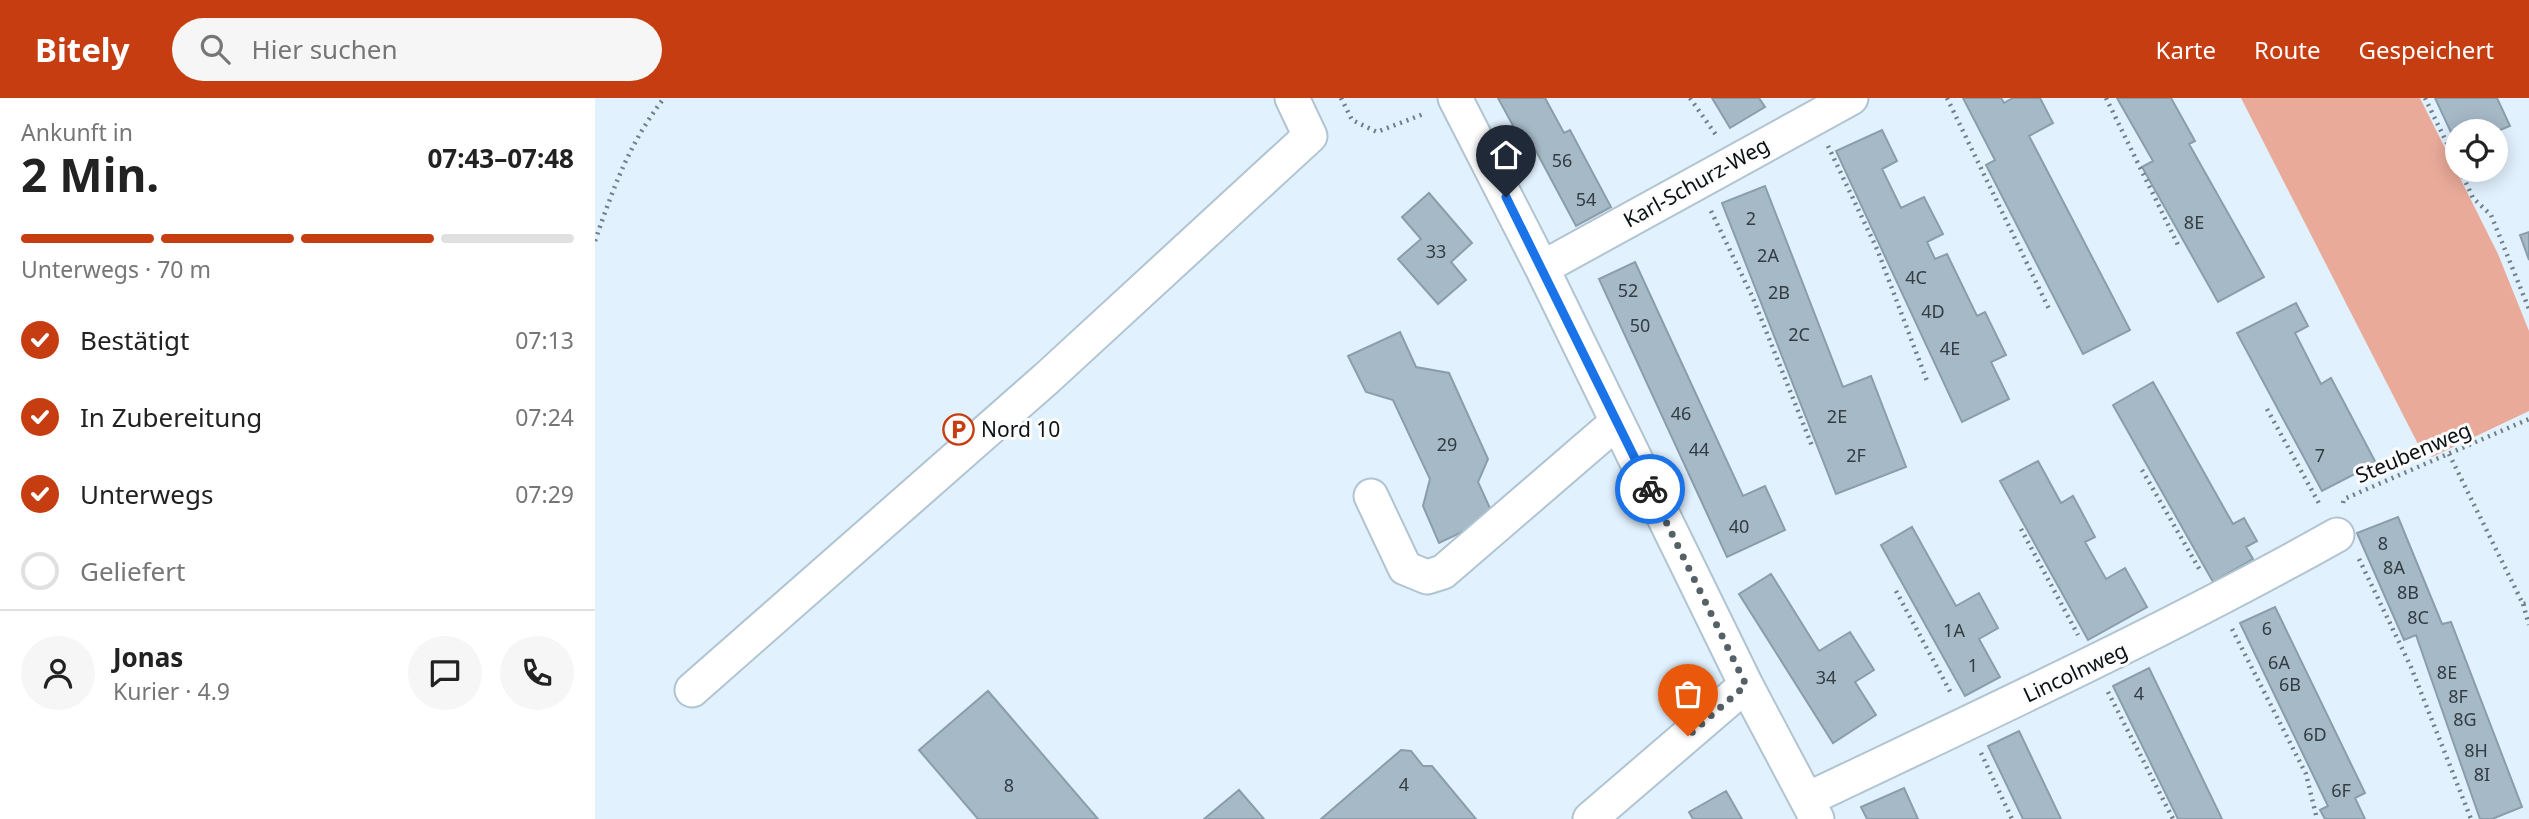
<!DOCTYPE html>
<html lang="de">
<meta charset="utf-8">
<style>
:root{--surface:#fff;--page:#f6f6f6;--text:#222;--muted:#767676;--line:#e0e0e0;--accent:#c53d11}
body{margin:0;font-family:"Noto Sans",sans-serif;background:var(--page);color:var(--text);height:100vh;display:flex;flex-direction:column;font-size:26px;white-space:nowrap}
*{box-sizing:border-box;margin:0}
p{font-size:23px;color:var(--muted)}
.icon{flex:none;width:38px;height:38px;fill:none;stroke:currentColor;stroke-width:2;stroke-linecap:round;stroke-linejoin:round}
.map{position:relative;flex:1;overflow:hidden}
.side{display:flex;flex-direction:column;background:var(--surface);width:595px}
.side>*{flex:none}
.tools{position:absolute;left:1850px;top:21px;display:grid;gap:14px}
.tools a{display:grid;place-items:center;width:63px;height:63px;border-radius:50%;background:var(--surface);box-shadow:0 4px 18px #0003;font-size:35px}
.pin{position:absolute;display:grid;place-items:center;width:60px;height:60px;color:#fff;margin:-72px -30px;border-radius:50% 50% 50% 0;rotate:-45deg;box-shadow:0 0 7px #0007}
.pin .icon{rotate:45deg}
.courier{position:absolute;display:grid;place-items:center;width:70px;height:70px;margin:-35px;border:5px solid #1a73e8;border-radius:50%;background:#fff;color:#222;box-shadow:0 2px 9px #0007}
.summary em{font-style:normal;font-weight:700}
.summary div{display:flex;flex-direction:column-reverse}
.summary{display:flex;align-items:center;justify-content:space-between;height:119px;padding:0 21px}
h1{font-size:46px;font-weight:700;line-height:52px}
.bar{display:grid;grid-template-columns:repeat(4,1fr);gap:10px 7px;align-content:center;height:84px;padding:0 21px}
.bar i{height:9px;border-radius:5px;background:var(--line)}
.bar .active{background:var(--accent)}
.bar p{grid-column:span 4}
.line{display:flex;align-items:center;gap:18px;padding:0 21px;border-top:2px solid var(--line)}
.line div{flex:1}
.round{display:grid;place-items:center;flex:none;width:74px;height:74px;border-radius:37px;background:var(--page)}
ol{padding:0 21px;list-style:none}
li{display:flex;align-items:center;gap:21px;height:77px}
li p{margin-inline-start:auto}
li .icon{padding:7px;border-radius:50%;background:var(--accent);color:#fff;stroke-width:4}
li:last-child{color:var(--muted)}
li i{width:38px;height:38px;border:4px solid var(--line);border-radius:50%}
header{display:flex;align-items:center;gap:42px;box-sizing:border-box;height:98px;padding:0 35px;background:var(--accent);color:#fff}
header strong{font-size:33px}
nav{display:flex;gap:38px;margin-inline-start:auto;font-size:24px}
.search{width:490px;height:63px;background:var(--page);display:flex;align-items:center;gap:18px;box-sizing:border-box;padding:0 24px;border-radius:38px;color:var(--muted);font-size:26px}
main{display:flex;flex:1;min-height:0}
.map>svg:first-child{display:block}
</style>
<header>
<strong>Bitely</strong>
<div class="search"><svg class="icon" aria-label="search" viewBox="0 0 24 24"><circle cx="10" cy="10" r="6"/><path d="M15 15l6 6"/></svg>Hier suchen</div>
<nav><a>Karte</a><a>Route</a><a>Gespeichert</a></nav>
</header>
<main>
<section class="side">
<div class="summary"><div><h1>2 Min.</h1><p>Ankunft in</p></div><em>07:43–07:48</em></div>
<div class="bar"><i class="active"></i><i class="active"></i><i class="active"></i><i></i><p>Unterwegs · 70 m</p></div>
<ol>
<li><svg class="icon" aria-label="check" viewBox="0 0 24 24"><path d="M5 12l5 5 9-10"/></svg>Bestätigt<p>07:13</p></li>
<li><svg class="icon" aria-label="check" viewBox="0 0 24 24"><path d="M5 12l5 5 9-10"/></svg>In Zubereitung<p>07:24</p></li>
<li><svg class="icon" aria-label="check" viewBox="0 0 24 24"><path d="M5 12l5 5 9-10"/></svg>Unterwegs<p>07:29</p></li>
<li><i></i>Geliefert</li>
</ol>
<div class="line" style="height:126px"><a class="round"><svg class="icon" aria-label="person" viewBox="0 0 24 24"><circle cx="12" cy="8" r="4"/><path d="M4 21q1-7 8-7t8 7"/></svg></a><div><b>Jonas</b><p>Kurier · 4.9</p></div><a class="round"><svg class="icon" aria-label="chat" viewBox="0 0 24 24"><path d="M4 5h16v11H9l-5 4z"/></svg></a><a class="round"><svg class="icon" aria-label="phone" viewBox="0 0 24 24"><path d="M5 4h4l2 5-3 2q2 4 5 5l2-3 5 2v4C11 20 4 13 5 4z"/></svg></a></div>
</section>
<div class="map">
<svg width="1934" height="721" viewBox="0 0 1934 721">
<rect width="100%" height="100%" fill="#e1f1fd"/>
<path fill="#e9aa99" d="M1646 0H1825L1903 156 1934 233V313L1837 359 1824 348Z"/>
<path fill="#a6b9c7" stroke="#8a9daa" stroke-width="2" d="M903 0H950L969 35 975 32 1016 109 981 128 941 53 934 57Z
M1117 0H1164L1170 9 1135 30Z
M1368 0H1406L1409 5 1418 0H1445L1458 25 1434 38 1535 232 1488 256 1391 67 1400 62Z
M1522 0H1576L1600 43 1594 46 1669 179 1623 204 1547 69 1558 63Z
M1840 0H1902L1915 28 1900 34 1862 33V47Z
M1287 32 1302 63 1287 71 1306 110 1329 99 1348 136 1332 144 1340 161 1352 156 1382 218 1390 214 1411 257 1396 264 1414 301 1367 324 1241 53Z
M1170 88 1248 289 1276 278 1311 369 1241 396 1127 105Z
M834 95 877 145 856 164 871 182 843 206 803 161 826 141 807 119Z
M1934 134V162L1925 137Z
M1040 164 1148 398 1170 388 1190 432 1132 459 1004 181Z
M1701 205 1713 228 1700 235 1726 286 1736 280 1781 365 1727 393 1642 235Z
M805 234 821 269 854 275 893 361 883 384 899 419 844 445 828 408 835 381 798 302 771 294 753 258Z
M1558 284 1638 426 1649 420 1662 443 1651 449 1658 461 1618 484 1518 307Z
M1443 363 1466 405 1478 398 1500 439 1490 444 1511 481 1530 470 1552 509 1493 542 1405 383Z
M1803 419 1847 526 1856 524 1927 709 1897 721H1885L1821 537 1809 542 1762 435Z
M1317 429 1361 508 1384 495 1403 530 1384 541 1405 579 1370 598 1286 447Z
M1176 476 1224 553 1255 534 1279 572 1260 584 1281 617 1238 645 1144 496Z
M1680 509 1770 695 1760 700 1770 721H1730L1725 712 1733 708 1645 525Z
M1554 570 1627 721H1583L1518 588Z
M393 593 503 721H383L324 652Z
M1424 633 1466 721H1428L1393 648Z
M806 652 816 653 828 668H837L881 721H726Z
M1309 690 1323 721H1272L1266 709Z
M644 692 669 721H609Z
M1131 693 1147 721H1098L1094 714Z"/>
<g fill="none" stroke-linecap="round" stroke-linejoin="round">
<defs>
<path id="minor" d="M860 0 947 170 1151 587 1222 721
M947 170 1256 0
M776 398 810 470 832 479 848 474 1022 324
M97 592 452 280 715 38 697 0
M1213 701C1391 616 1569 534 1742 437
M995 721 1151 587"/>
</defs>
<use href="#minor" stroke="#b0c4d1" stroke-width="37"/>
<path stroke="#737e86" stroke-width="4.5" stroke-dasharray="2 5" stroke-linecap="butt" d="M746 0 757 22 782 34 831 15
M1095 0 1121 37
M1352 0 1455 213
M1511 0 1584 149
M1830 0 1862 66
M1233 48 1282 151 1332 283
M1865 72 1878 100 1896 117 1934 211
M1116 113 1157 198 1217 348
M0 143C19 88 34 46 69 0
M1672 311 1726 409
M1854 356 1928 506 1934 505
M1547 372 1606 474
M1748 405 1749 401 1934 321
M1426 431 1483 537
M1764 461 1816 569 1876 721
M1301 493 1357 597
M1928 506 1934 527
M1637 531 1711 676 1722 721
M1513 594 1578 721
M1386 655 1417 721"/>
<use href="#minor" stroke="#fff" stroke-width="33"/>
</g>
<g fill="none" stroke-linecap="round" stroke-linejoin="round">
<path stroke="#566067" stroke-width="7" stroke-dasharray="0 12.6" d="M1055 391 1151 587 1093 638"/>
<path stroke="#1a73e8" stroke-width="9" d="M911 99 1055 391"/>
</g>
<defs>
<symbol id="parking-ring" viewBox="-11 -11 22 22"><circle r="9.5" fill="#fcfcfc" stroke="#c53d11" stroke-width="1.5"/><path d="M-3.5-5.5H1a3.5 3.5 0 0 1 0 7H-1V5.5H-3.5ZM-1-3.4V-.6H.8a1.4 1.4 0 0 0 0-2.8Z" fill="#c53d11"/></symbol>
</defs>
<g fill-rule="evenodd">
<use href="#parking-ring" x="346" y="314" width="35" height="35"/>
</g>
<g text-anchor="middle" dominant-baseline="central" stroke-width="6" stroke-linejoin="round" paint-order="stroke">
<g font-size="18" fill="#323c42">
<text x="967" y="62">56</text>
<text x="991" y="101">54</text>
<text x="1156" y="120">2</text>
<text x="1599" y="124">8E</text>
<text x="841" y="153">33</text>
<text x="1173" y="157">2A</text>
<text x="1321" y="179">4C</text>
<text x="1033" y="192">52</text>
<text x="1184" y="194">2B</text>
<text x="1338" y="213">4D</text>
<text x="1045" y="227">50</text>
<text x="1204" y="236">2C</text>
<text x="1355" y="250">4E</text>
<text x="1086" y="315">46</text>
<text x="1242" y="318">2E</text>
<text x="852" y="346">29</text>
<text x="1104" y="351">44</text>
<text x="1261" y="357">2F</text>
<text x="1725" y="357">7</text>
<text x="1144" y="428">40</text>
<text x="1788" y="445">8</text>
<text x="1799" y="469">8A</text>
<text x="1813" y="494">8B</text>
<text x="1823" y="519">8C</text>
<text x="1672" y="530">6</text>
<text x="1359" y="532">1A</text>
<text x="1684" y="564">6A</text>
<text x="1378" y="567">1</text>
<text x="1852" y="574">8E</text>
<text x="1231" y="579">34</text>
<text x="1695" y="586">6B</text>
<text x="1544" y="595">4</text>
<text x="1863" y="598">8F</text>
<text x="1870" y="621">8G</text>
<text x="1720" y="636">6D</text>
<text x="1881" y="652">8H</text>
<text x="1887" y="676">8I</text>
<text x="809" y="686">4</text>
<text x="414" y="687">8</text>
<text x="1746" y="692">6F</text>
</g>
<g font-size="21" fill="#0b1216" stroke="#fcfcfc">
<text transform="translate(1101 84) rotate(-29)">Karl-Schurz-Weg</text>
<text transform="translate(1818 354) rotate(-23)">Steubenweg</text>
<text transform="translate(1480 574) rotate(-25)">Lincolnweg</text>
</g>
<g font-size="21" fill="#0b1216" stroke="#fcfcfc" text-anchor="start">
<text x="386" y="331">Nord 10</text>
</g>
</g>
</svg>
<div class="tools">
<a><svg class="icon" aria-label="locate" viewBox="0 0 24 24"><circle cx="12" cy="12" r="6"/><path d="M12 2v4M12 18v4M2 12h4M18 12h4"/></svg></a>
</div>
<div class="pin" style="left:1093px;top:638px;background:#ea580c"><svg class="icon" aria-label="bag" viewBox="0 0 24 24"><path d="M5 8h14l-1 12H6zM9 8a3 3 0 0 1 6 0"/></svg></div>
<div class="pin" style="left:911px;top:99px;background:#1f2937"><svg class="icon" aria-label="home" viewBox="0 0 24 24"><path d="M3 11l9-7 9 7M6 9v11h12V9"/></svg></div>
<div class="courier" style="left:1055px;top:391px"><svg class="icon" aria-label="bike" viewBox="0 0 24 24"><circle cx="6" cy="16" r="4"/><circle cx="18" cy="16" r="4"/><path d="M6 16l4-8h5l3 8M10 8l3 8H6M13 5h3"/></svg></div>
</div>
</main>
